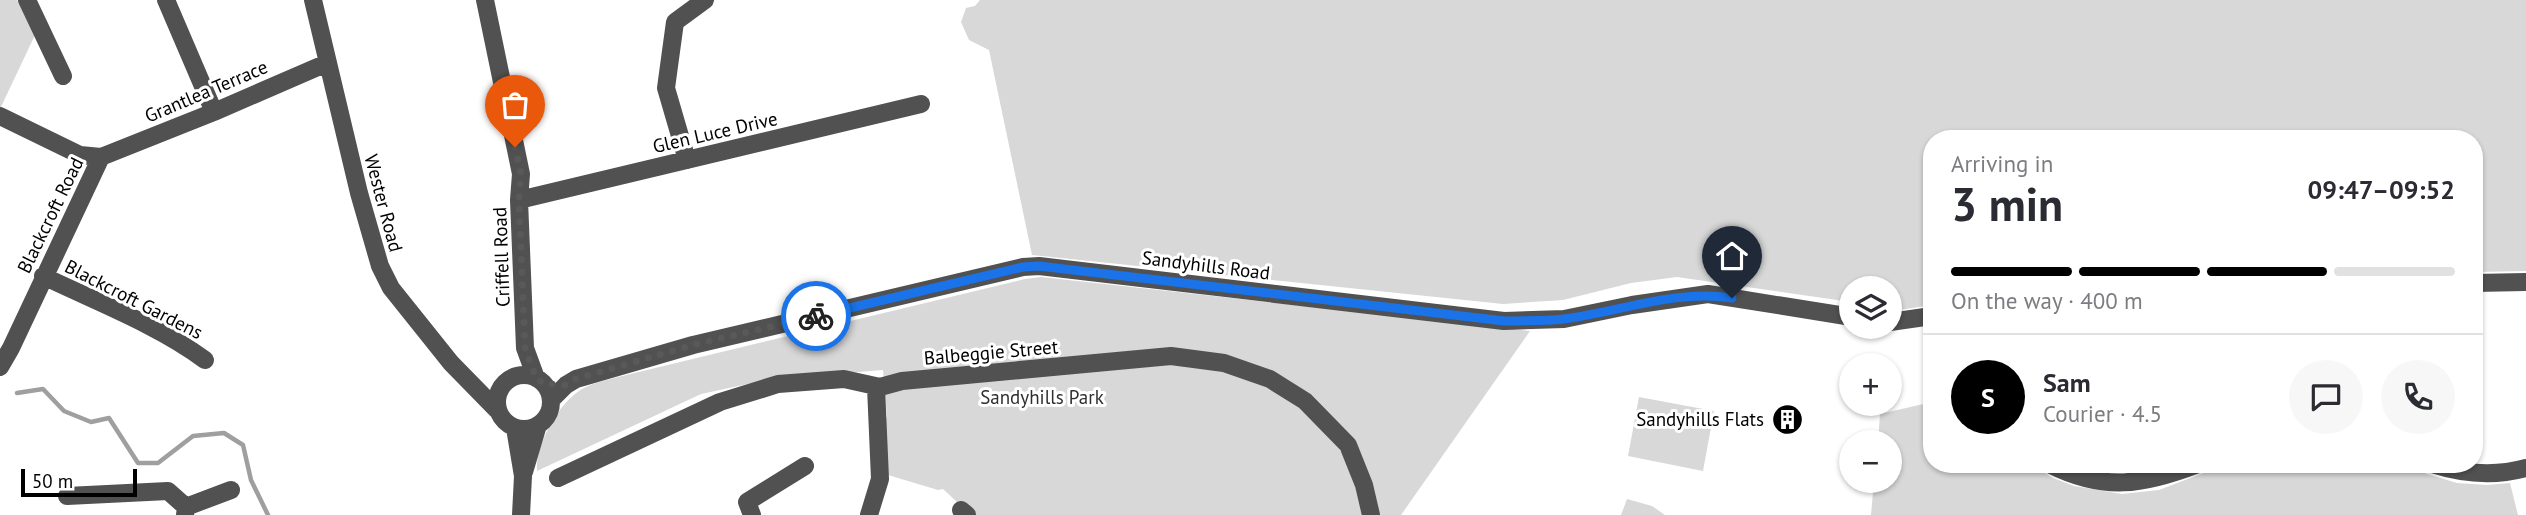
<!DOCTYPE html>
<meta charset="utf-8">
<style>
:root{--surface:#fff;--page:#f7f7f7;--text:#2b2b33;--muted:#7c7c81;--line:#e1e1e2;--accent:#000}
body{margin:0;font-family:"PT Sans",sans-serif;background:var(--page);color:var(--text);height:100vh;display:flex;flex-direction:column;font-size:26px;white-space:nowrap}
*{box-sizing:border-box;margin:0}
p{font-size:23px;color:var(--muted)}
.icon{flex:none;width:38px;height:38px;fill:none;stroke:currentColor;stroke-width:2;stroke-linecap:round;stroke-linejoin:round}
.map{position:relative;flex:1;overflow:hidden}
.side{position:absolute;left:1923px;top:130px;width:560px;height:343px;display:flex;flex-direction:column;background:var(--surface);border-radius:28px;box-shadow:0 2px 5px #0004}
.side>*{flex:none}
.controls{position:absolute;left:1839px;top:276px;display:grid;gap:14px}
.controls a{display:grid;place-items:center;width:63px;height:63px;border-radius:50%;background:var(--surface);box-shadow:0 2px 5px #0004;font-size:35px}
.scale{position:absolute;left:21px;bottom:18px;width:116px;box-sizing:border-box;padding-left:7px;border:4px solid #000;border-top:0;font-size:19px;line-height:24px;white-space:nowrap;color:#000;-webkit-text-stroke:5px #fff;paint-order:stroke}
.pin{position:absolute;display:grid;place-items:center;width:60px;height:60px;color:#fff;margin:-72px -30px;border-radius:50% 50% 50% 0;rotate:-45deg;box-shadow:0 0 7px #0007}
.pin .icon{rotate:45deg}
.courier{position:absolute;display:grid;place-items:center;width:70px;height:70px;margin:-35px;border:5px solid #1a73e8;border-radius:50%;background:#fff;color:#222;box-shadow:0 2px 9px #0007}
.headline em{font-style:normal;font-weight:800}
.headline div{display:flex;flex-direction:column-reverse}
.headline{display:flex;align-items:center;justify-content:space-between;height:119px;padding:0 28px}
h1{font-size:46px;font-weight:800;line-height:52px}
.bar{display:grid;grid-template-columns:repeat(4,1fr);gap:10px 7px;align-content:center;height:84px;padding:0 28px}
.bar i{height:9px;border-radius:5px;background:var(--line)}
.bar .current{background:var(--accent)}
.bar p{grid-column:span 4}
.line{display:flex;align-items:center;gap:18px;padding:0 28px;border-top:2px solid var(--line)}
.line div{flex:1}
.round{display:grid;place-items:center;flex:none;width:74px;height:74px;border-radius:37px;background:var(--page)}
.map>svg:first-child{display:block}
</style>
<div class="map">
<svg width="2526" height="515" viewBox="0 0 2526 515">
<rect width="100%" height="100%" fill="#fff"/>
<path fill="#d8d8d8" d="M0 0H17L35 35 0 109Z
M980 0H2526V271L2475 272 2474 138H1932V305L1899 310 1890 308V289H1852L1851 302 1677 277 1631 283 1563 300 1503 304 1032 255 989 50 969 40 961 22 966 8 975 6Z
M1041 277 1530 331 1401 515H971L943 489 938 490 888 475 884 418 887 417 883 370 771 379 701 394 537 471C535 445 559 402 582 389 591 384 603 381 614 378L1025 279Z
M1639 397 1714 411 1703 471 1628 456Z
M1932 402V464H2030L2053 478 2074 486 2122 494 2159 490 2227 464H2394L2457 483 2487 485 2510 483 2518 515H1871L1874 481H1890V443H1878L1880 414Z
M1627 499 1652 506 1665 515H1621Z"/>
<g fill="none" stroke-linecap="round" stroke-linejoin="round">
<path stroke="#9f9f9f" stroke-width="4.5" d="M17 393 43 389 64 411 91 422 109 418 138 463H158L193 436 224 433 243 445 251 480 268 515"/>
<path stroke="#515151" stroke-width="18" d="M27 0 63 76
M166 0 214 112
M313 0 359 193 380 266 391 288 451 363 497 410
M485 0 521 174 519 200 525 348 536 378
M0 116 80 155 101 157 214 112 327 63
M687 160 666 88 675 22 705 0
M519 200 921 104
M43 276C95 301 160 326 205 360
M2474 283 2526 282
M1890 322 1932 316
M0 367 11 348 101 157
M497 402a27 27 0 1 1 54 0a27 27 0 1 1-54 0Z
M551 400 566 385 576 379 693 345 1023 267 1039 266 1504 321 1564 319 1632 305 1708 294 1852 317
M515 428 523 476 521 515
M2049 464C2104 492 2143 485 2198 464
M2432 464C2463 474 2494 477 2526 468
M524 472 538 425
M558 478 720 402 778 384 844 379 880 387 902 381 1171 356 1224 363 1270 379 1305 401 1348 445 1364 485 1371 515
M67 496 168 491 186 507 185 515
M186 507 231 490
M961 510 967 515
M752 515 747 502 805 466
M869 515 880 479 876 387"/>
</g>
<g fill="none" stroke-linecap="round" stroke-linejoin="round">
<path stroke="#595959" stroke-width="7" stroke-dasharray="0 12.6" d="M515 147 521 174 519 200 525 348 536 378 544 384 566 385 576 379 693 345 816 316"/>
<path stroke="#1a73e8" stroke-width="9" d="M816 316 1023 267 1039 266 1504 321C1524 321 1545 321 1564 319 1620 312 1675 289 1732 298"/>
</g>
<defs>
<symbol id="building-disc" viewBox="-11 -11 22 22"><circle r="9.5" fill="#000" stroke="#fff"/><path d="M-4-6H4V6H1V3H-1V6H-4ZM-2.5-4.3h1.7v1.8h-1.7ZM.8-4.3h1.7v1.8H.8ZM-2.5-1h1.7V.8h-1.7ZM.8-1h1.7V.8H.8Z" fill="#fff"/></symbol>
</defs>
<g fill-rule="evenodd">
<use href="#building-disc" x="1770" y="402" width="35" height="35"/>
</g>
<g text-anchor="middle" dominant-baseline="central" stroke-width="6" stroke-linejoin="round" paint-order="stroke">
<g font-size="19" fill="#000" stroke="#fff">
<text transform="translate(206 91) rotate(-23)">Grantlea Terrace</text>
<text transform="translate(715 132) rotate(-13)">Glen Luce Drive</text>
<text transform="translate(384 203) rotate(75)">Wester Road</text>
<text transform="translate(50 215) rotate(-64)">Blackcroft Road</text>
<text transform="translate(501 257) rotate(-92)">Criffell Road</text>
<text transform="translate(1206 265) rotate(7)">Sandyhills Road</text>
<text transform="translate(134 299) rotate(27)">Blackcroft Gardens</text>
<text transform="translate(991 352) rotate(-5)">Balbeggie Street</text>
</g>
<g font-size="19" fill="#2f2f2f" stroke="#fff">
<text x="1042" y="397">Sandyhills Park</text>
</g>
<g font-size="19" fill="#000" stroke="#fff" text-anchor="end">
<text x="1764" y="419">Sandyhills Flats</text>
</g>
</g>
</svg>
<div class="controls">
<a><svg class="icon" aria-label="layers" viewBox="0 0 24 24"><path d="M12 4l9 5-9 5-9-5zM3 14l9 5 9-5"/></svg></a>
<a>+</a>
<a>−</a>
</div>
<div class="scale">50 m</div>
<div class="pin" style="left:515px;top:147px;background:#ea580c"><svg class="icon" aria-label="bag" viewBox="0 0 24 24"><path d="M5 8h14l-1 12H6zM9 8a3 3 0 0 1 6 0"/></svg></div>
<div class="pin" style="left:1732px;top:298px;background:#1f2937"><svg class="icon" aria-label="home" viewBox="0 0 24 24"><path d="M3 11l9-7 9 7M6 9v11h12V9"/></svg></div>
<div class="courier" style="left:816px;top:316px"><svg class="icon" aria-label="bike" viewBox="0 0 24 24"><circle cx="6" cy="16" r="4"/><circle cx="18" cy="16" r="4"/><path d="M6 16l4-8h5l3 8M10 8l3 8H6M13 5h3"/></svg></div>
<section class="side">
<div class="headline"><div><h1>3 min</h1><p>Arriving in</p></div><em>09:47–09:52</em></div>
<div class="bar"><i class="current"></i><i class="current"></i><i class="current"></i><i></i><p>On the way · 400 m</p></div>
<div class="line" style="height:126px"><b class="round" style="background:var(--accent);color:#fff">S</b><div><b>Sam</b><p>Courier · 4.5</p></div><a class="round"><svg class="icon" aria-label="chat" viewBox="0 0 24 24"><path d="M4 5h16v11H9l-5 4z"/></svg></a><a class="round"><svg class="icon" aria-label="phone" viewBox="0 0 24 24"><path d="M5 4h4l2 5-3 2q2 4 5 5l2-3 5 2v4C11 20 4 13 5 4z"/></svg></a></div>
</section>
</div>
